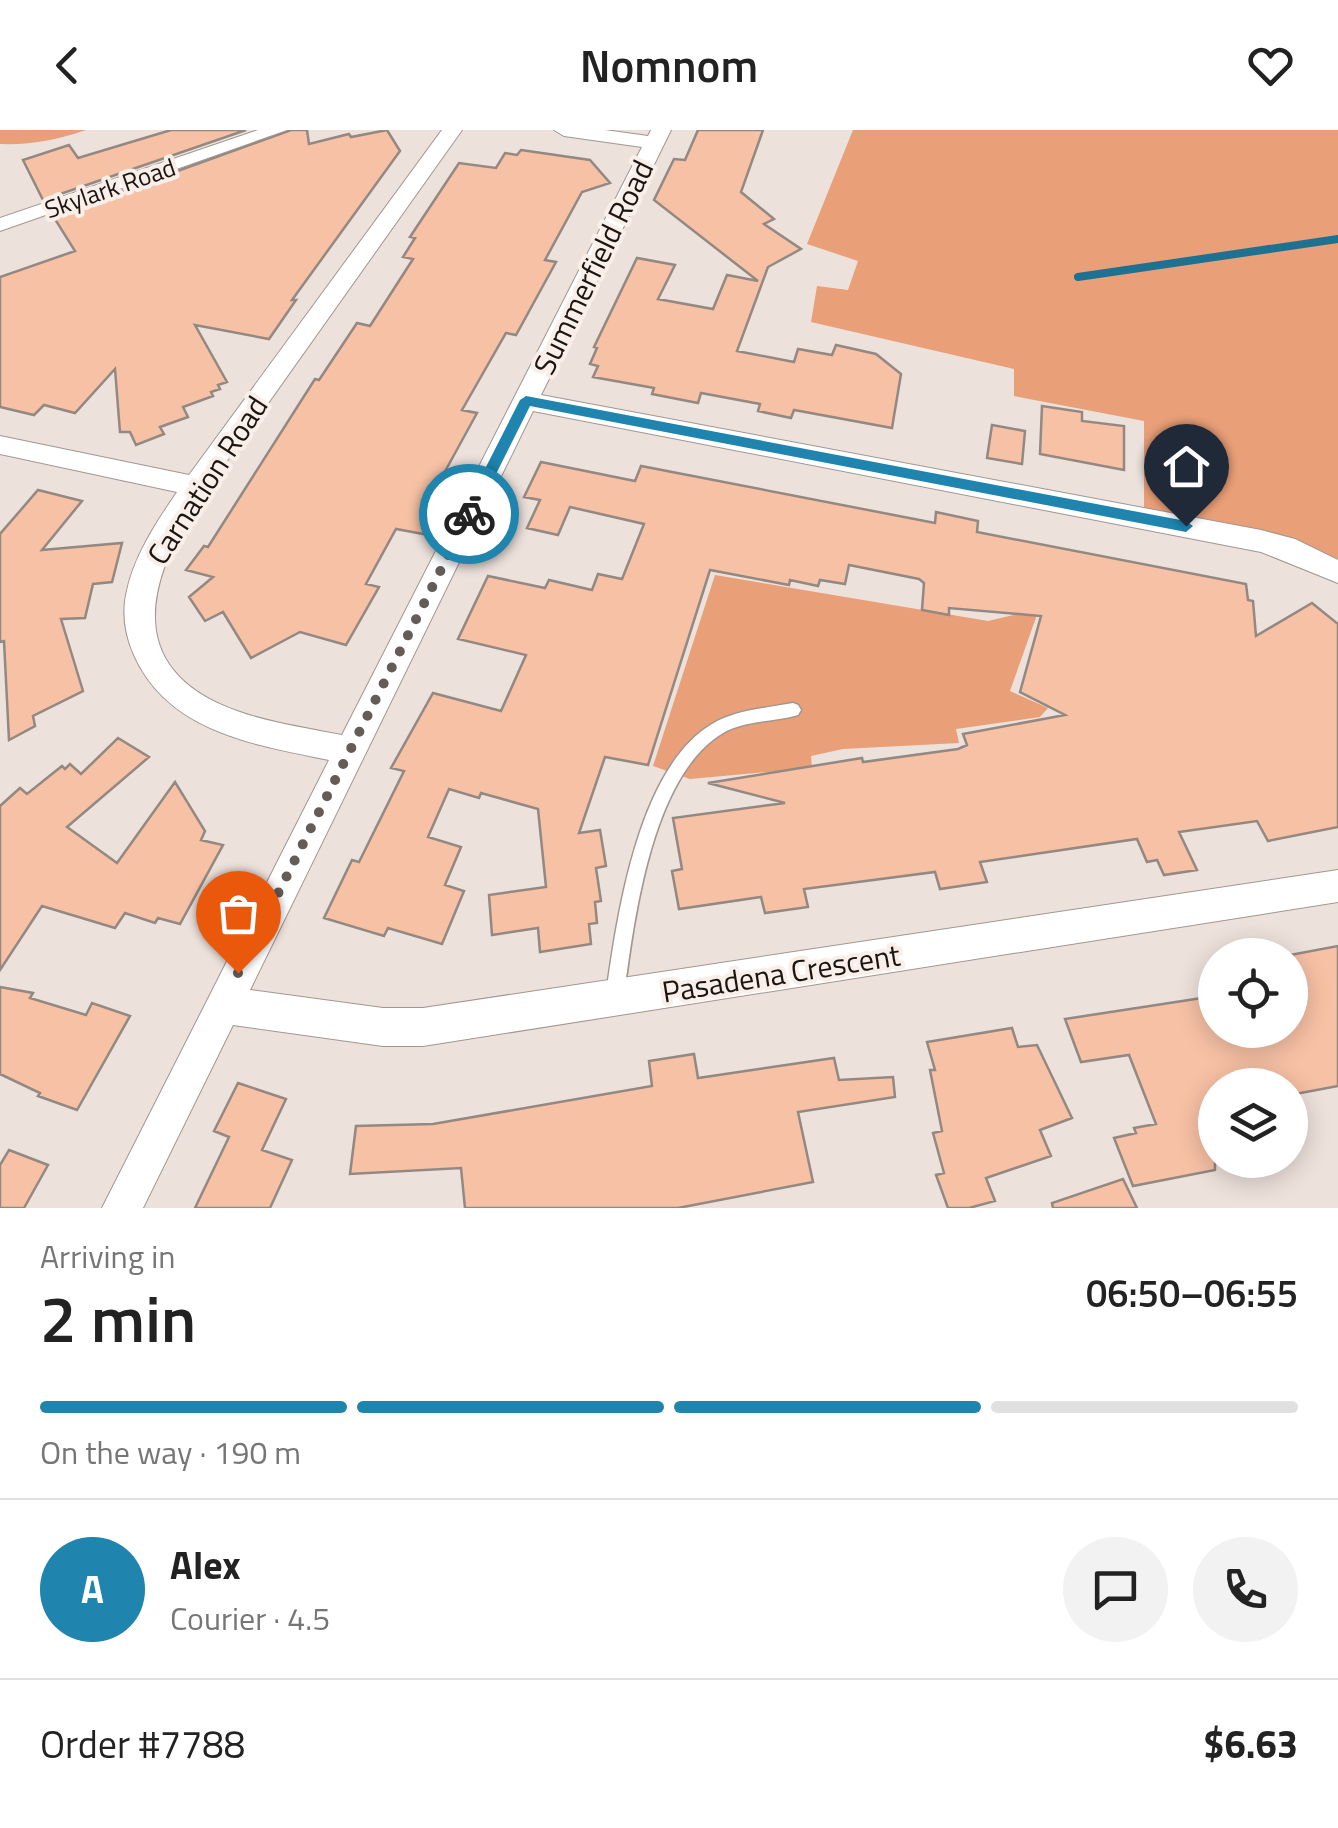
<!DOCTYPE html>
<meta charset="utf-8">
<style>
:root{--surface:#fff;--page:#f2f2f2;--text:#222;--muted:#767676;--line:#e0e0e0;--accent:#1f84ae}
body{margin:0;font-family:"Titillium Web",sans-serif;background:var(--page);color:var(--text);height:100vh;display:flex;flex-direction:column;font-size:38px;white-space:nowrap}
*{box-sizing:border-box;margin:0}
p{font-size:32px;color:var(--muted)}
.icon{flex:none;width:55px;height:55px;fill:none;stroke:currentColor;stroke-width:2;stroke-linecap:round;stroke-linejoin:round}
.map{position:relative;height:1078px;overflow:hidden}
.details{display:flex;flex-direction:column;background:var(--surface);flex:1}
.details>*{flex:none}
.controls{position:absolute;left:1198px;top:808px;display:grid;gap:20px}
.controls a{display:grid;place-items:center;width:110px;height:110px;border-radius:50%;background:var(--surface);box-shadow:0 5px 25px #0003;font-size:50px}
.pin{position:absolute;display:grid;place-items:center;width:85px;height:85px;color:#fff;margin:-102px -42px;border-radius:50% 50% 50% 0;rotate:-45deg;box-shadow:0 0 10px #0007}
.pin .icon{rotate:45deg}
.courier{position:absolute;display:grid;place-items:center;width:100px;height:100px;margin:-50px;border:8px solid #1f84ae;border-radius:50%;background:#fff;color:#222;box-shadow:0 2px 12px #0007}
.overview em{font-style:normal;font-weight:600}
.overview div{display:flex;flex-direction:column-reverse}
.overview{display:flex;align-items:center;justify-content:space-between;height:170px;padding:0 40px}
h1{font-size:65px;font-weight:600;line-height:75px}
.bar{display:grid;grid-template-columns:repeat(4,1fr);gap:15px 10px;align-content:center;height:120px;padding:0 40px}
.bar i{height:12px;border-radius:8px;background:var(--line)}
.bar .current{background:var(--accent)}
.bar p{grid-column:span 4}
.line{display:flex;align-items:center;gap:25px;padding:0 40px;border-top:2px solid var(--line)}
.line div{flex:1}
.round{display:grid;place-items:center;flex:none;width:105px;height:105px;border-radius:52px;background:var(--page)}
header{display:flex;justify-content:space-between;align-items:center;height:130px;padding:0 40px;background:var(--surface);font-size:45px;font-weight:600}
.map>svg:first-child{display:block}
</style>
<header><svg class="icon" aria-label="back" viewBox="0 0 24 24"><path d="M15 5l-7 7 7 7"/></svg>Nomnom<svg class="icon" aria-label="heart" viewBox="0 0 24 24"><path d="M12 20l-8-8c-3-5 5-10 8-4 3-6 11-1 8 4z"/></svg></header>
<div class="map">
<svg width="1338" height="1078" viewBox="0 0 1338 1078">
<rect width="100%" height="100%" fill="#ede1db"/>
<path fill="#e99f77" d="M0 0H86C57 10 31 15 0 14Z
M853 0H1338V442L1144 387V291L1014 266V239L811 192 817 156 848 160 858 131 807 114Z
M715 445 988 491 1039 479 1010 561 1048 578 1040 587 956 599 959 613 843 619 811 626 812 638 690 649 653 636Z"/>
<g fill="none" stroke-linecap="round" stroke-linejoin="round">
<path stroke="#1f7192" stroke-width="8" d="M1078 147 1338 109"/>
</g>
<path fill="#f7c1a5" stroke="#938882" stroke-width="2.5" d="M171 0H246L43 70 23 30 69 15 78 28Z
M291 0H307L309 14 349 4 351 7 387 0 400 21 292 170H296L269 209 195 195 227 252 218 255 220 259 211 262 213 266 183 277 188 287 160 297 164 304 136 315 130 302H120L115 239 75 283 44 275 34 285 0 277V147L75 121 53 86Z
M698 0H763L741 62 774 89 764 94 801 119 768 137 737 221 794 232 798 219 832 225 836 215 876 224 901 244 892 298 794 280 791 288 758 281 760 274 701 263 698 273 652 264 654 258 593 247 598 236 590 234 597 218 594 217 637 128 675 135 658 169 713 179 727 145 758 151 654 70 674 29 685 30Z
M521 20 590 30 610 53 582 62 545 130 556 132 516 205 506 203 462 280 477 283 425 378 440 381 429 405 396 399 366 454 379 457 346 515 300 502 251 528 223 482 205 491 189 467 213 447 186 440 204 416 208 417 315 249 319 250 357 193 370 196 413 129 403 127 415 108 410 107 459 33 496 38 505 23 517 25Z
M1042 276 1082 282V291L1124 296V340L1040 324Z
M992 295 1025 301 1022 334 987 328Z
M541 332 635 351 641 336 935 393 936 382 978 391 977 402 1246 454 1248 470 1253 471 1256 506 1312 473 1338 494V697L1268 711 1257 691 1179 702 1197 740 1164 745 1157 730 1147 732 1137 709 980 732 987 752 940 759 935 742 804 759 808 777 765 783 761 767 679 779 672 741 682 739 673 688 785 673 708 653 862 628 863 632 958 619 967 615 963 604 1065 585 1020 562 1041 486 949 478V485L922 480 924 453 919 449 849 435 845 454 820 450 818 456 790 450 789 455 710 440 648 635 605 627 579 703 600 700 606 736 596 738 601 771 595 772 597 793 589 794 591 814 540 822 538 798 492 805 489 765 546 757 538 679 481 663 479 668 449 659 428 707 461 717 445 755 464 761 442 814 388 798 384 806 324 788 352 730 359 732 404 641 391 638 433 563 501 581 526 525 458 509 488 446 545 458 549 450 592 460 598 444 622 449 644 394 570 377 558 405 527 398 540 370 524 367Z
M38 360 82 371 42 420 122 413 112 452 93 454 85 488 61 489 83 561 33 586 35 596 9 610 4 511 0 512V404Z
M118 608 149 627 67 697 117 733 175 652 205 701 201 710 223 715 180 794 158 788 155 793 125 783 115 798 42 776 0 840V676L20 658 27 664 62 636 65 639 70 634 81 644Z
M1338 816V956L1290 965V955H1215V1040L1133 1056 1114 1008 1136 1003 1134 998 1156 994 1129 925 1081 932 1065 889 1215 866V900H1290V825Z
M0 857 33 863 30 868 86 885 92 873 130 886 77 980 38 966 40 963 0 944Z
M1012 898 1018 917 1037 915 1072 988 1040 1000 1051 1026 986 1048 995 1071 969 1078H948L936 1045 944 1043 933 1003 942 1001 930 940H935L927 912Z
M694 924 698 948 834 928 839 950 893 947 895 967 798 982 813 1052 678 1078H465L461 1038 350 1044 356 996 433 994 652 956 649 931Z
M238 953 286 969 262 1020 292 1030 270 1078H195L229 1007 214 1001Z
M9 1020 48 1035 24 1078H0V1035Z
M1123 1049 1137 1078H1053L1052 1073Z"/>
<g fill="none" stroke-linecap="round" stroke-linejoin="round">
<defs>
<path id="lane" d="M793 573 798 575 801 580 798 585C775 592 745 590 723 603 652 645 634 789 624 865L621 871 615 874 609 871 606 865C617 786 638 638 712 594 735 580 767 578 793 573Z"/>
<path id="street" d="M258 0H287L0 101V88Z
M442 0H462L195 376C144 458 126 541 237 581 271 593 307 598 342 605L642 17 564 6 554 0H605L648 6 651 0H671L541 265 1261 400 1295 409 1338 430V453L1261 422 533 281 250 860 383 878H423L1338 740V772L423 916H383L233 895 143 1078H102L329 630C255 615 168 602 134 525 126 507 122 485 126 465 133 427 156 393 177 362L0 324V306L189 345Z"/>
</defs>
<use href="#lane" stroke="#a29691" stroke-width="3"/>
<use href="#street" stroke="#a29691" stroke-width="2"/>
<use href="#lane" fill="#fff" fill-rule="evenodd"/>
<use href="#street" fill="#fff" fill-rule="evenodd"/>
</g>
<path fill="#1f84ae" d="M526 266 1186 391 1193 396 1186 402 530 276 474 388H464L462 384 520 270Z"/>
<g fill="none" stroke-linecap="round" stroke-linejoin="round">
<path stroke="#635c59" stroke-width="10" stroke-dasharray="0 18" d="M238 843 469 384"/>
</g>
<g text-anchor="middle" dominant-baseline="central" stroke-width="8" stroke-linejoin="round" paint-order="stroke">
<g font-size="25" fill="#191513" stroke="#faeee8">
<text transform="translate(110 58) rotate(-19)">Skylark Road</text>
</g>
<g font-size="30" fill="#191513" stroke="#faeee8">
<text transform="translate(593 137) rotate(-64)">Summerfield Road</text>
<text transform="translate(207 350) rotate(-57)">Carnation Road</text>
<text transform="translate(781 843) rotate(-9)">Pasadena Crescent</text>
</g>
</g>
</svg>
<div class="controls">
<a><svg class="icon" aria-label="locate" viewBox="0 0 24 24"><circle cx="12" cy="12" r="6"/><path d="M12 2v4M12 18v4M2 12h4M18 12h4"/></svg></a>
<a><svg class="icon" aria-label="layers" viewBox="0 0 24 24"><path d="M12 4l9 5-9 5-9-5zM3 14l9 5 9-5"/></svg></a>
</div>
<div class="pin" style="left:238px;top:843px;background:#ea580c"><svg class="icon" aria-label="bag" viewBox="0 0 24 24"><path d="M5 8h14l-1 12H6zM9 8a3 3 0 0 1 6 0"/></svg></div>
<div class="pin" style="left:1186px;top:396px;background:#1f2937"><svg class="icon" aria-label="home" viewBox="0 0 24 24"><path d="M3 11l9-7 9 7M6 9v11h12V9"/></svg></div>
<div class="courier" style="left:469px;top:384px"><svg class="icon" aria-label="bike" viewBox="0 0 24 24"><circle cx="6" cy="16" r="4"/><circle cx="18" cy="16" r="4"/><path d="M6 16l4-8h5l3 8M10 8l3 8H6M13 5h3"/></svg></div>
</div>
<section class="details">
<div class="overview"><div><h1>2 min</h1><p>Arriving in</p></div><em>06:50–06:55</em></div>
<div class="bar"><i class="current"></i><i class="current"></i><i class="current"></i><i></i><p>On the way · 190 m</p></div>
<div class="line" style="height:180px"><b class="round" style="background:var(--accent);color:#fff">A</b><div><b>Alex</b><p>Courier · 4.5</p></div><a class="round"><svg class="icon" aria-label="chat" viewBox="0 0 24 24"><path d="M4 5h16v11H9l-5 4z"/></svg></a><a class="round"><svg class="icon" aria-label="phone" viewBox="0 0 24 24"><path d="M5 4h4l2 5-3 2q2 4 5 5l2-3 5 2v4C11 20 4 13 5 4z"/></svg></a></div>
<div class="line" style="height:130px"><div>Order #7788</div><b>$6.63</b></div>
</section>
